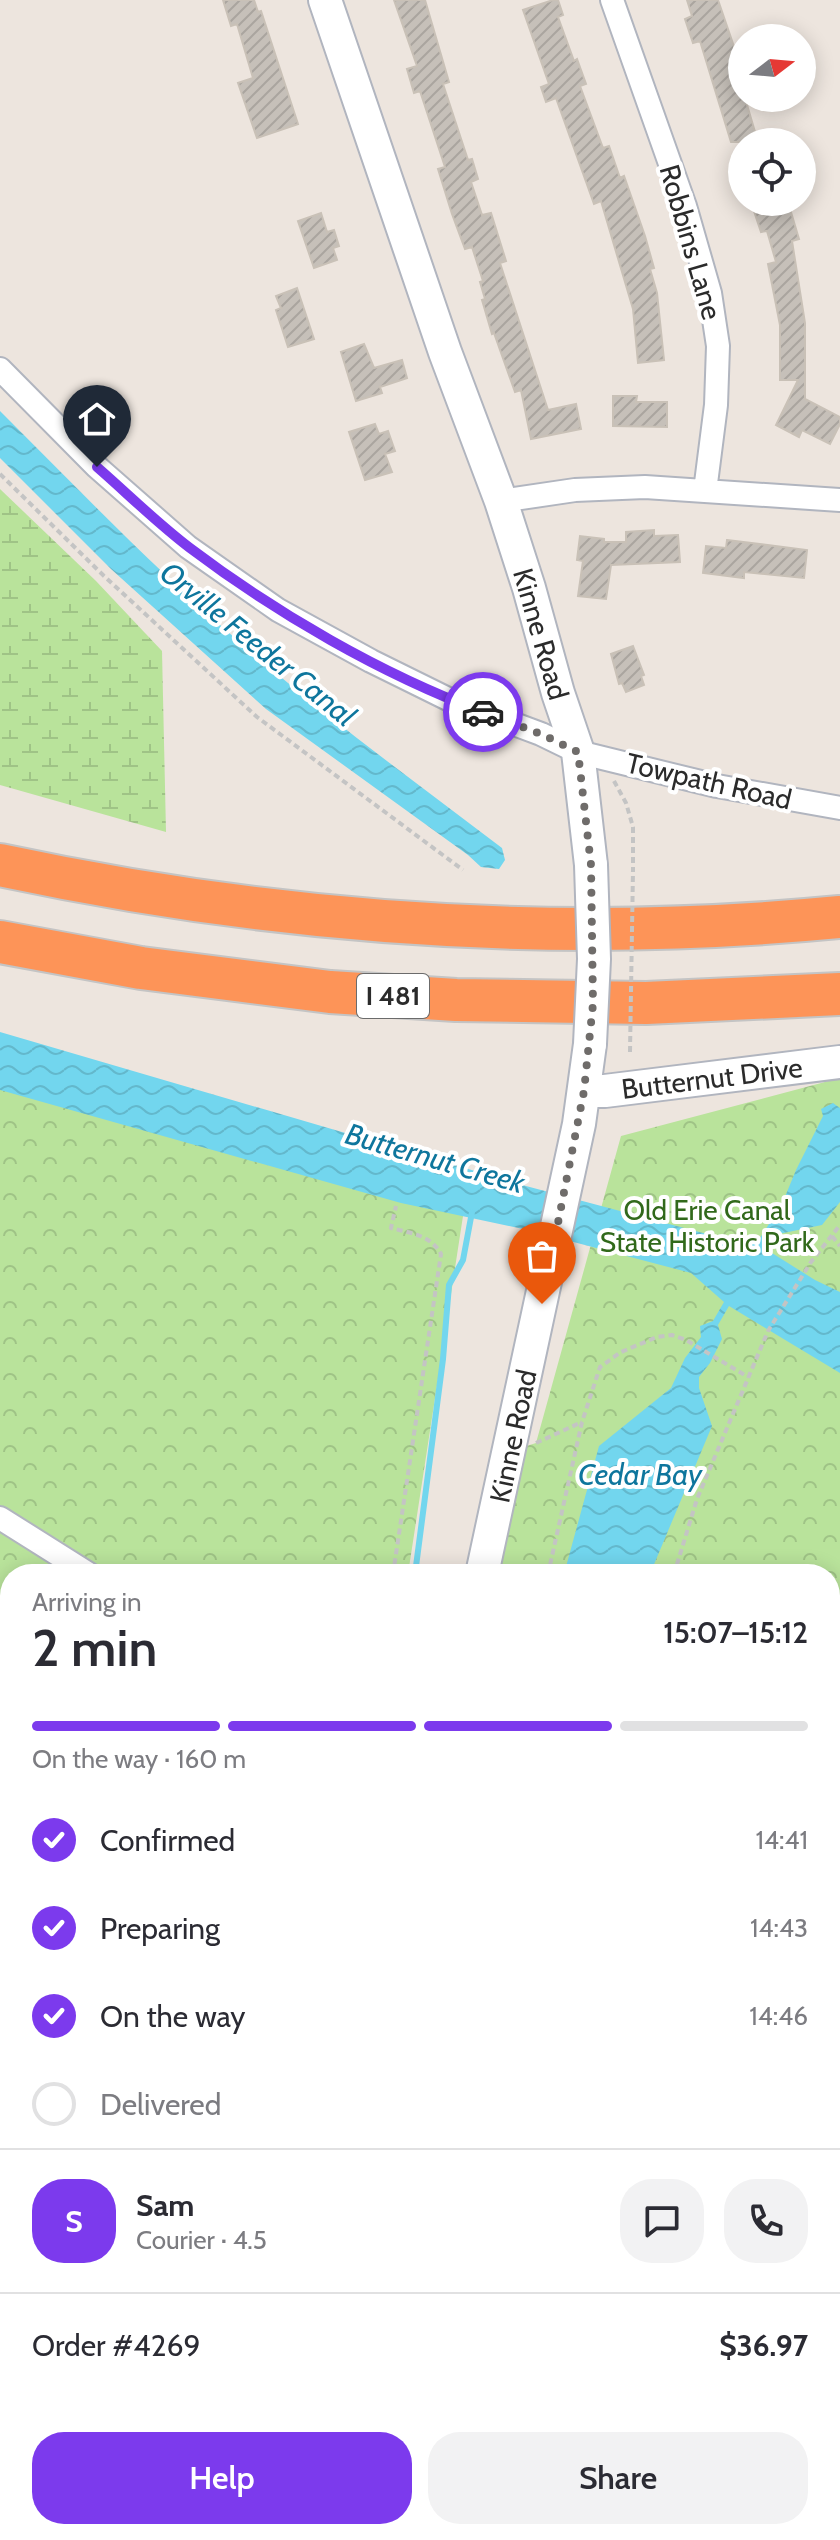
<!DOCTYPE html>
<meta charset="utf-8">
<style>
:root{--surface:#fff;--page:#f2f2f3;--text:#2b2b33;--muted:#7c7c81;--line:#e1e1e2;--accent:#7c3aed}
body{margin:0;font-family:Cabin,sans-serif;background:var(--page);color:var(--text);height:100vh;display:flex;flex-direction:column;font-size:30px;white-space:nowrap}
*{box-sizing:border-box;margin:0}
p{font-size:26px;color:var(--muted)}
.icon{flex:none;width:44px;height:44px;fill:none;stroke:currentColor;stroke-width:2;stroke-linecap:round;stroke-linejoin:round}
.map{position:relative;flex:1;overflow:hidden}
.side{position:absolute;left:0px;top:1564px;width:840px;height:976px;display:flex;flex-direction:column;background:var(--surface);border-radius:32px 32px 0 0;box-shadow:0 4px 20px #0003}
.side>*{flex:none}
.needle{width:52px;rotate:74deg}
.buttons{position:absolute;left:728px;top:24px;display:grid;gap:16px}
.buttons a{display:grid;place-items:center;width:88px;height:88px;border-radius:50%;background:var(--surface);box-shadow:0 4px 20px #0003;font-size:40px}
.pin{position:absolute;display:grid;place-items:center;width:68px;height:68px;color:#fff;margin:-82px -34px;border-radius:50% 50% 50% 0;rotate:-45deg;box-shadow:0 0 8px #0007}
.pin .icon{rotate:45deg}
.courier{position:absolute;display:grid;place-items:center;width:80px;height:80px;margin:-40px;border:6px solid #7c3aed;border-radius:50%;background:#fff;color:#222;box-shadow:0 2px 10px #0007}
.head em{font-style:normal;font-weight:600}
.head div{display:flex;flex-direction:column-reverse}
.head{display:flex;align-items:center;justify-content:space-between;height:136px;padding:0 32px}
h1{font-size:52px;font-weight:600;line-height:60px}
.bar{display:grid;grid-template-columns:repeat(4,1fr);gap:12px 8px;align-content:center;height:96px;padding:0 32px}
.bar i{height:10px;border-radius:6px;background:var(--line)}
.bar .selected{background:var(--accent)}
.bar p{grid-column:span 4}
.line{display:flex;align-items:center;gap:20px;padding:0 32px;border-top:2px solid var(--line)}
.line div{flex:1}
.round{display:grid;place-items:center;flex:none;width:84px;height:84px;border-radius:32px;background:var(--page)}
ol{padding:0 32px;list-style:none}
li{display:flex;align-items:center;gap:24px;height:88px}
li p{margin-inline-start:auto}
li .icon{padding:8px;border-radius:50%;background:var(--accent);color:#fff;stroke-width:4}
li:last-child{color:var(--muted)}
li i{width:44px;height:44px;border:4px solid var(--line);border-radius:50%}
.primary-button{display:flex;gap:16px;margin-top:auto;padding:16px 32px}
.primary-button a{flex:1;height:92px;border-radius:32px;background:var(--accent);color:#fff;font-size:32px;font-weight:600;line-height:92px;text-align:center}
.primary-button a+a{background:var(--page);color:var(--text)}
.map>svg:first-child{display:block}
</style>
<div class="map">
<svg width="840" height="2540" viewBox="0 0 840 2540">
<defs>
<pattern id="forest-crowns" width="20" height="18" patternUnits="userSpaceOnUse" patternTransform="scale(2)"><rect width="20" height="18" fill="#b9e39b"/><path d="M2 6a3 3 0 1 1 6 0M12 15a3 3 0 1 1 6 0" fill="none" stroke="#9fc386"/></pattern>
<pattern id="wetland-marsh" width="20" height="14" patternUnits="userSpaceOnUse" patternTransform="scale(2)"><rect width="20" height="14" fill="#b9e39b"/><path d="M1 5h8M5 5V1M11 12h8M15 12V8" fill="none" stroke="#9fc386"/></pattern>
<pattern id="water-waves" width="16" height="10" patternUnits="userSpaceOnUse" patternTransform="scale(2)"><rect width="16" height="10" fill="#72d6ee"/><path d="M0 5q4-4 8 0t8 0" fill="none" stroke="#63b8cc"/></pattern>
<pattern id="building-hatch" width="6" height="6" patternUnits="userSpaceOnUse" patternTransform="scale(2)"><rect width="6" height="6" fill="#c6c0b9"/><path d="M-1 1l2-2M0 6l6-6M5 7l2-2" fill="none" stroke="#aaa59f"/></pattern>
</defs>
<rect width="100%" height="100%" fill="#ede5de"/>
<path fill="url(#forest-crowns)" d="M0 1055 467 1190 408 1574H10V2530H151L148 2540H0Z
M840 1078V2221L830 2220V1574H498L520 1448 536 1443 621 1136Z
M229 2530H775L781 2540H226Z"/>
<path fill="url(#wetland-marsh)" d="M0 489 96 581 162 651 166 832 0 785Z"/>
<path fill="url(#water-waves)" d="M0 411C77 488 153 567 235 638 321 713 412 780 502 848L505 860 499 869 481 867 468 855 266 709 111 569 0 458Z
M0 1032 526 1186 718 1237 756 1244 782 1204 796 1170 823 1116 821 1109 833 1103 840 1108V1202L822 1225 774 1235 764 1248 815 1280 840 1292V1373L729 1306 718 1325 722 1339 710 1363 699 1377V1388L712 1426 650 1574H564L599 1446 671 1388 685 1358 701 1337 700 1326 713 1321 724 1302 691 1273 528 1230 401 1203 0 1090Z
M307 2530H675L679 2540H305Z"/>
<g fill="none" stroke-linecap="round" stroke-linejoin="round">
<path stroke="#72d6ee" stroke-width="6" d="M415 1574 443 1359 449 1285 463 1260 472 1212
M0 2078 10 2073"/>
</g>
<path fill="url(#building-hatch)" stroke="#c9c1b7" stroke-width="2" d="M223 0H254L258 12 261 11 298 124 257 138 238 83 253 78 237 24 231 26Z
M394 0H425L449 82 443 84 468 160 472 159 478 179 471 182 482 215 491 213 506 261 500 263 548 410 576 404 581 429 531 439 521 390 515 392 494 333 492 334 482 300 485 299 480 282 483 281 472 247 465 249 452 214 438 169 445 167 420 91 414 93 407 69 417 66Z
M553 0H558L563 15 558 17 574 61 577 59 586 84 580 86 603 148 609 146 620 178 624 176 645 236 654 268 650 269 657 293 664 360 638 363 633 309 601 201 594 204 556 98 546 102 541 87 549 84 523 10Z
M687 0H718L742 70V98H745L758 142H731L700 41 693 43 685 19 692 16Z
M751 202H788L799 239 792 241 805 323V399L840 417V424L830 444 802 430 799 437 776 425 798 380H780V325L768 264 776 262 767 231 761 232Z
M321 213 327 232 334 230 339 246 333 248 337 260 314 268 298 221Z
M297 288 314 339 288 347 276 310 281 308 276 296Z
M364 344 374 368 402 360 407 378 380 387 382 393 356 401 341 352Z
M613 396H637L636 402H667V427L613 426Z
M375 424 379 434 388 431 395 451 385 454 392 472 365 480 349 432Z
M654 530V536L678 535 680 562 611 565 606 599 578 596 583 561 577 560 580 536 604 539V542H626V532Z
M727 540 807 550 804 578 744 572V578L703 573 706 546 726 548Z
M633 646 644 675 641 676 644 685 626 692 622 683 619 684 611 654Z"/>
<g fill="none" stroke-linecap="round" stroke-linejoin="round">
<defs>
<path id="lane" d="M830 2373 840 2370
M749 2530 751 2540"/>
<path id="street" d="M612 0 685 206 710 293 718 346 716 405 705 491
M0 369 97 467 188 547 278 610 371 661 450 700 541 734 578 752 717 786 840 808
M501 501 575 490 645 487 840 500
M0 1518 89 1574"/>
<path id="secondary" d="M325 0 445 352 501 501 529 588 558 693 578 752 591 865
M584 1091H605L840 1062
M482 1574 579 1124 590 1044
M246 2540 249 2530"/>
<path id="highway" d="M0 865C276 924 559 944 840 917
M0 942 141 968 330 992 456 1000 646 1003 840 994"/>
</defs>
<use href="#lane" stroke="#b1b5bf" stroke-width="15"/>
<use href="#street" stroke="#b1b5bf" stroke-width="26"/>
<use href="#secondary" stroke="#b1b5bf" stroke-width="36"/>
<use href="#highway" stroke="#c4c4c4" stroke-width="46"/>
<path stroke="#c4c4c4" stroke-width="4" stroke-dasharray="6 4" stroke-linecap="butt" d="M0 474 104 576 257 717 463 870
M614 781 626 803 633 827V870
M832 1236 840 1246
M536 1443 582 1422
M393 1574 441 1254C431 1235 410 1233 391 1228L396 1206
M548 1574 582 1422 600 1367 621 1352 657 1337 672 1335 686 1340 748 1377
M674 1574 697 1499 768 1331 811 1262 840 1225
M692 2530 696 2540"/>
<use href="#lane" stroke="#fff" stroke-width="11"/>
<use href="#street" stroke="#fff" stroke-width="22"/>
<use href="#secondary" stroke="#fff" stroke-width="32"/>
<use href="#highway" stroke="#fd9458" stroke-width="42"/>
<defs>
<path id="secondary-bridge" d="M590 1044 594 959 591 865"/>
</defs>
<use href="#secondary-bridge" stroke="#b1b5bf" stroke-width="36" stroke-linecap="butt"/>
<path stroke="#c4c4c4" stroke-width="4" stroke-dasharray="6 4" stroke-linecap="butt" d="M630 1052 633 870"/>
<use href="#secondary-bridge" stroke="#fff" stroke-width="32"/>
</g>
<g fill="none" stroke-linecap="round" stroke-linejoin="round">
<path stroke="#6f6c6a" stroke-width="8" stroke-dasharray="0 14.4" d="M483 712 541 734 578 752 591 865 593 1004 584 1091 542 1304"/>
<path stroke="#7c3aed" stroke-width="10" d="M97 467C128 494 157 523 190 548 276 613 381 674 483 712"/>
</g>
<g text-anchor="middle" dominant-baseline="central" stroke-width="8" stroke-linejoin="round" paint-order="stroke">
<rect fill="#fff" stroke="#6b6b6b" stroke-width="2" x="357" y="974" width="72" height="44" rx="6"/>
<g font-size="26" font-weight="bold" fill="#2b2b2b">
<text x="393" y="996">I 481</text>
</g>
<g font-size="28" fill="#2b2b2b" stroke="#fff">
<text transform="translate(691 242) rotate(74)">Robbins Lane</text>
<text transform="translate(541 634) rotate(74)">Kinne Road</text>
<text transform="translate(709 781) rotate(13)">Towpath Road</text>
<text transform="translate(712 1078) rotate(-7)">Butternut Drive</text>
<text transform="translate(513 1436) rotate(-78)">Kinne Road</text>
</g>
<g font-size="28" fill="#31691b" stroke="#fff">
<text x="707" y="1210">Old Erie Canal<tspan x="707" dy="32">State Historic Park</tspan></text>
</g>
<g font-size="30" font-style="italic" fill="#0e769d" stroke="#fff">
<text transform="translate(258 644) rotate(39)">Orville Feeder Canal</text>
<text transform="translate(435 1158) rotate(16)">Butternut Creek</text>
<text x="640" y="1474">Cedar Bay</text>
</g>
</g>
</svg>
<div class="buttons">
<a><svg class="needle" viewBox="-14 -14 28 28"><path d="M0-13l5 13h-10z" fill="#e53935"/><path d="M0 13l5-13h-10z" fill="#7c7c81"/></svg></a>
<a><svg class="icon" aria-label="locate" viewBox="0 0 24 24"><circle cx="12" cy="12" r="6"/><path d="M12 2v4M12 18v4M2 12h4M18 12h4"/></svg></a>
</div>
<div class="pin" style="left:542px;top:1304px;background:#ea580c"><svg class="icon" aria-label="bag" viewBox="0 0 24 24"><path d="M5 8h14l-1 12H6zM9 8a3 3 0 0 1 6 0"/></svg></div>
<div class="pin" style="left:97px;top:467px;background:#1f2937"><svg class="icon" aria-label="home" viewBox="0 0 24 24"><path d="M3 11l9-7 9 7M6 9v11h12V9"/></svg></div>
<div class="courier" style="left:483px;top:712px"><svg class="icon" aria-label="car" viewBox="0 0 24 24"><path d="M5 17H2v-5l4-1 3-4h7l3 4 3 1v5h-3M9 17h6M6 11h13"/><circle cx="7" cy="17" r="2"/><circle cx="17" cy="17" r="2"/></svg></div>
<section class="side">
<div class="head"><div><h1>2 min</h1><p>Arriving in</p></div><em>15:07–15:12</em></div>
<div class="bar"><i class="selected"></i><i class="selected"></i><i class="selected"></i><i></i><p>On the way · 160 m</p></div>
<ol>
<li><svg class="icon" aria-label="check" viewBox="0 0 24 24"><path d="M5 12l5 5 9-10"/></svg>Confirmed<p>14:41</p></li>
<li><svg class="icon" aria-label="check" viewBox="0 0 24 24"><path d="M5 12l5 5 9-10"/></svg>Preparing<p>14:43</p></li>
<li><svg class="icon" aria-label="check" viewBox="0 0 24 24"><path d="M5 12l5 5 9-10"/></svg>On the way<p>14:46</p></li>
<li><i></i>Delivered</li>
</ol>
<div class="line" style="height:144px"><b class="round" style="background:var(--accent);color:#fff">S</b><div><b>Sam</b><p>Courier · 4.5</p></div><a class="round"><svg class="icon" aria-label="chat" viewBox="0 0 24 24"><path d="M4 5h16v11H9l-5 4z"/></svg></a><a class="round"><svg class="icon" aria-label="phone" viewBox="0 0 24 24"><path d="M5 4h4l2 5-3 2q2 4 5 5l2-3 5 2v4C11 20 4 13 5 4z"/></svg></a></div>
<div class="line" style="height:104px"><div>Order #4269</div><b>$36.97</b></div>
<div class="primary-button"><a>Help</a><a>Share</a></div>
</section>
</div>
